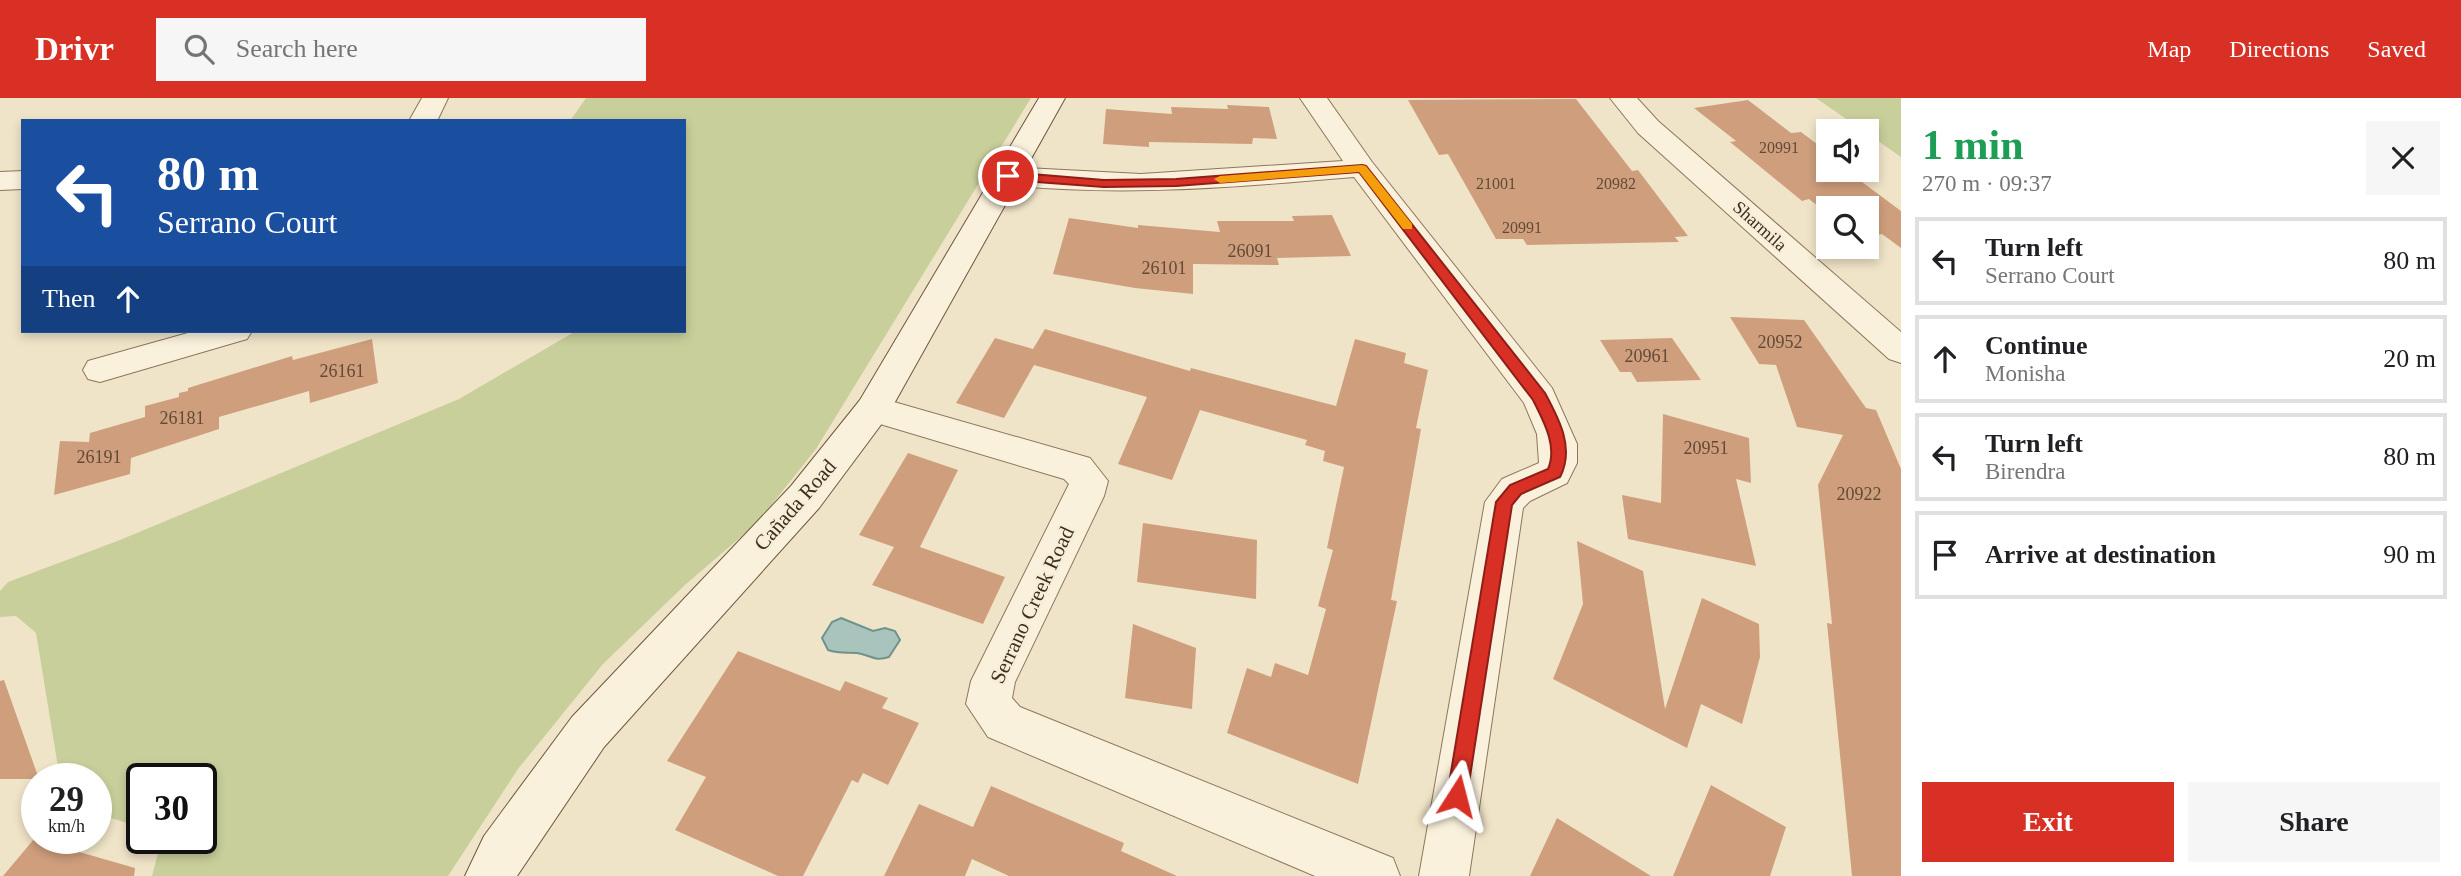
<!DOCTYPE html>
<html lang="en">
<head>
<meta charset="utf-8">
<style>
	:root { --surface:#fff; --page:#f6f6f6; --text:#202124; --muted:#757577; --line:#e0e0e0; --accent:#d93025 }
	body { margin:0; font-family:"Times New Roman",serif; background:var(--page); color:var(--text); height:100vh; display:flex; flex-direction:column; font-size:26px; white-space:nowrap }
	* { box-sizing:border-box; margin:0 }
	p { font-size:23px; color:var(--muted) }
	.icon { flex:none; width:38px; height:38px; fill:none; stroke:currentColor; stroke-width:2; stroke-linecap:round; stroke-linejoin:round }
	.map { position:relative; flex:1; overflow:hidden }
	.details { display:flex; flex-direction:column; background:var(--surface); width:560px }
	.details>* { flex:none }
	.top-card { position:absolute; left:21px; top:21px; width:665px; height:214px; border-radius:0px; box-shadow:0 4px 10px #0003; background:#1a4fa0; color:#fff; overflow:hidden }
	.controls { position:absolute; left:1816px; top:21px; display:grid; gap:14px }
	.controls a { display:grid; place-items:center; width:63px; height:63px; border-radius:0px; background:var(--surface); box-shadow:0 4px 10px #0003; font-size:35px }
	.speed { position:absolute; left:21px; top:665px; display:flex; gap:14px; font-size:35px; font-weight:700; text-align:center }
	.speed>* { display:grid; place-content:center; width:91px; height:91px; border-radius:50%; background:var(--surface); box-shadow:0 4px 10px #0003; line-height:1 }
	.speed small { font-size:18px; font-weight:400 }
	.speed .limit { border:4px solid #111; border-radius:10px; background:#fff; color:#111 }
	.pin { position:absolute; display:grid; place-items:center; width:60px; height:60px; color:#fff; margin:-30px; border:4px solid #fff; border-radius:50%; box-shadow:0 2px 7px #0007 }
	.me { position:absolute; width:77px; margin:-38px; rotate:9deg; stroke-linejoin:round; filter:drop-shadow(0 0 5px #0008) }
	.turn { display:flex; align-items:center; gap:24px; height:147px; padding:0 21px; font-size:32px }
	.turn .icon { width:91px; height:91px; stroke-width:2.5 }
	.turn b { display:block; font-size:49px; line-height:60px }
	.then { display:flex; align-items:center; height:66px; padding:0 21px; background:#0003; gap:14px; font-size:26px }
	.round { display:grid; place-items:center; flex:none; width:74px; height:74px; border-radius:0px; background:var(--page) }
	.headline { display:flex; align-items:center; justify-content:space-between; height:119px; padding:0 21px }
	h1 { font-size:42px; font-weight:700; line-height:52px; color:#1e9e55 }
	.cta { display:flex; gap:14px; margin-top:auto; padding:14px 21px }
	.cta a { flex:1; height:80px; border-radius:0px; background:var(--accent); color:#fff; font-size:28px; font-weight:700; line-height:80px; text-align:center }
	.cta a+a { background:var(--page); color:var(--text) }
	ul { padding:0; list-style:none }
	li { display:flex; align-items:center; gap:21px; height:88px; margin:0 14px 10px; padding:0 7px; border:4px solid var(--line); border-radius:0px }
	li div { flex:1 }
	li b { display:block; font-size:26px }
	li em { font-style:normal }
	header { display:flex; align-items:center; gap:42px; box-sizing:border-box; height:98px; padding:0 35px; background:var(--accent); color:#fff }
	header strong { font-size:33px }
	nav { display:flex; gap:38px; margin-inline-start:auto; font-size:24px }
	.search { width:490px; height:63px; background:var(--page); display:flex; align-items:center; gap:18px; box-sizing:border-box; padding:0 24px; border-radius:0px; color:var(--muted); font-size:26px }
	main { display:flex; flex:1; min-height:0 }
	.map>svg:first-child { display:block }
	.green { fill:#c9cf9b }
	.water { fill:#a9c4bc; stroke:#6f938a; stroke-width:2 }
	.building { fill:#cf9f7d }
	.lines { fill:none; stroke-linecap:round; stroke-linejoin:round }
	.street-casing { stroke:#8d765c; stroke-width:2 }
	.secondary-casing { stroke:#6f573f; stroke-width:2 }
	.street { fill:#faf1dc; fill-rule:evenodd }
	.secondary { fill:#faf1dc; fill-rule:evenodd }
	.route { fill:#d93025; stroke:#8d1f18; stroke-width:2 }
	.slow { fill:#f59e0b }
	.labels { text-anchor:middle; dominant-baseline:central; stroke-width:5; stroke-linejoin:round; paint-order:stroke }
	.far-number-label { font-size:16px; fill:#624a37 }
	.far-street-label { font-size:18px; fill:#3d2e20; stroke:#f7eed8 }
	.number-label { font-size:18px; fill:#624a37 }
	.street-label { font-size:21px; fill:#3d2e20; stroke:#f7eed8 }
</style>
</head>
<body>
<header>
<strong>Drivr</strong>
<div class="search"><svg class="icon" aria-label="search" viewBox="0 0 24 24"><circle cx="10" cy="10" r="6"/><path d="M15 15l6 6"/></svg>Search here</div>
<nav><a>Map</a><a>Directions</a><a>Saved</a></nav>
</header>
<main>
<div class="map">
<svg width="1901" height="778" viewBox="0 0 1901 778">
	<rect width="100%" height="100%" fill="#f0e4c8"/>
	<!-- green -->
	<path class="green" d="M586,0h445l-215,351 -59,74 -72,62 -82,79 -85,105 -70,107h-296l10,-38h39v-59h-59v49l-46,-15v-34h-36l-24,-146 -20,-17 -16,1v-26l8,-9 112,-42 339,-141 117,-68h108v-210h-114z
		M1816,0h85v59z"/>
	<!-- water -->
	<path class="water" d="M841,520l32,13 12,-3 10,3 5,9 -11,17c-15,5 -18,-2 -32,-4 -11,-1 -17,1 -29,-3l-6,-12 10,-16z"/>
	<!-- building -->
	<path class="building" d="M1576,1l56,72 6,-1 50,66 -13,1 4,5 -152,3 -4,-6h-27l-48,-85 -9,1 -31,-55z
		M1748,2l43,33 10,-1 28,21v17h17l55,41v37l-19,-14 -15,3v-29h-38v7l-20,-16 -7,2 -72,-59 6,-1 -42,-33z
		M1227,7l42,2 8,32 -24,-1 -1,6 -103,-2v5l-46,-3 3,-35 66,5 -1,-7 57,2z
		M1332,117l19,41 -74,2 2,7 -86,-1v30l-58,-6 -82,-14 16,-56 69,10v-3l82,7 -3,-11h77l-2,-5z
		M1730,219l74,3 62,88 10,2 25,59v407h-49l-25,-253 5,1 -14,-139 25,-50 -46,-8 -21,-62 -17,-1z
		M1045,231l145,42 1,-3 145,38 19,-67 51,14 -2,10 24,7 -12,58 5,1 -30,171 6,1 -39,183 -131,-51 20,-65 24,9 4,-14 33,12 18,-66 -8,-3 15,-56 -6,-2 17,-81 -21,-6 2,-10 -20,-6 2,-5 -107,-30 -28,70 -54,-16 29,-67 -113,-32 -30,53 -48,-15 39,-65 38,11z
		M1672,240l29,42 -64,2 -6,-10h-11l-20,-32z
		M372,241l6,44 -68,20 -1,-12 -90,26v12l-88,29 -1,16 -76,21 6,-54 29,1 1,-9 55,-16v-11l34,-9v-4l9,-2v-3l104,-32 1,4z
		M1663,316l86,24 2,45 -15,-4 20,87 -128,-27 -6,-44 39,8z
		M908,355l50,17 -38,77 85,30 -22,47 -111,-39 22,-38 -35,-12z
		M1143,425l114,17 -1,59 -119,-17z
		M1577,443l66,30 22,138 37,-111 57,26 1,33 -18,67 -41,-20 -14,44 -134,-69 30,-75z
		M1133,526l63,24 -4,61 -67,-11z
		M738,553l102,40 5,-10 43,17 -6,10 37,15 -31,62 -25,-12 -5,10 -6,-3 -49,96h-25l-103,-46 31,-53 -39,-16z
		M4,582l35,99h-39v-98z
		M1711,687l75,42 -16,49h-97z
		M991,688l133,57 -3,8 56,25h-168l-37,-17 -7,17h-81l35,-72 54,23z
		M1557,720l94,58h-121z
		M34,741l101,29 -1,8h-131z"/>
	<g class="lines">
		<defs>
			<path id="street" d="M422,0h26l-11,23h-28z
				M1300,0h27l45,64 180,226 25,56v19l-10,20 -37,18 -7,7 -54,368h-50l66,-374 17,-23 37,-16 -2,-29 -13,-31 -170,-226c-116,10 -230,20 -346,8l-10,-3 -5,-6 5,-6 10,-3 133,7 202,-13z
				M1610,0h27l21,23 243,211v31l-12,-4 -251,-226z
				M23,73v18l-23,1v-18z
				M195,233h57l-5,8 -147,43 -12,-3 -5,-9 5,-9z
				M873,298l217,62 18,23 -4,15 -89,186 -3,16 8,9 373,151 7,18h-85l-327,-139 -22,-33 5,-23 98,-197 -5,-5 -204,-61 -5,-9 5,-9z"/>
			<path id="secondary" d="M1039,0h26l-179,320 -67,90 -215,239 -87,129h-52l19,-40 88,-119 219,-231 69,-86z"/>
		</defs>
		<!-- street casing -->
		<use href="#street" class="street-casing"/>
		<!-- secondary casing -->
		<use href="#secondary" class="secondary-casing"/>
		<!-- street -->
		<use href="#street" class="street"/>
		<!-- secondary -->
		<use href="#secondary" class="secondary"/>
	</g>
	<!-- route -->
	<path class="route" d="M1362,67l4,1 179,227c14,26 30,55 15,84l-39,17 -9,11 -45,291 -3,7 -7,2 -7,-2 -3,-7 49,-294 14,-17 38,-16c10,-23 -5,-49 -15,-69l-174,-228 -183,14 -72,1 -96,-7 -6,-4 6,-4 96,8 72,-1z"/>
	<!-- slow -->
	<path class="slow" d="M1362,67l4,1 46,58v5h-9l-44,-57 -139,11 -6,-4 6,-3z"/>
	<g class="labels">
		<!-- far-number labels -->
		<g class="far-number-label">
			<text x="1779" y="49">20991</text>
			<text x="1496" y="85">21001</text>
			<text x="1616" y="85">20982</text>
			<text x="1522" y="129">20991</text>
		</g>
		<!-- far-street labels -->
		<g class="far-street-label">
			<text transform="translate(1760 128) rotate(42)">Sharmila</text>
		</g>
		<!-- number labels -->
		<g class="number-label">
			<text x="1250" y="153">26091</text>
			<text x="1164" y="170">26101</text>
			<text x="1780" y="244">20952</text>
			<text x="1647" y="258">20961</text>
			<text x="342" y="273">26161</text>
			<text x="182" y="320">26181</text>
			<text x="1706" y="350">20951</text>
			<text x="99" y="359">26191</text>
			<text x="1859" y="396">20922</text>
		</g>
		<!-- street labels -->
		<g class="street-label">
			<text transform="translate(795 407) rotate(-49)">Cañada Road</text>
			<text transform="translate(1032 507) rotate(-65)">Serrano Creek Road</text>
		</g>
	</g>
</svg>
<div class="controls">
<a><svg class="icon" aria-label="sound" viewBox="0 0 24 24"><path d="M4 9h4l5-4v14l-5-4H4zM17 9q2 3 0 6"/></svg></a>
<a><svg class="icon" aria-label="search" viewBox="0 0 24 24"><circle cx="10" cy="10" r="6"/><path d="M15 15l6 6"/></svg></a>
</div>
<div class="speed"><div>29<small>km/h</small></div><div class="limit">30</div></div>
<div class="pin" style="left:1008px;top:78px;background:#d93025"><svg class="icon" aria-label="arrive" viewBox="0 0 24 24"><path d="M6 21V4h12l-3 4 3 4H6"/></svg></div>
<svg class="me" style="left:1457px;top:698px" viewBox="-20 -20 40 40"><path d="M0-17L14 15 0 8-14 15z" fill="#d93025" stroke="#fff" stroke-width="4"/></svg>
<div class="top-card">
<div class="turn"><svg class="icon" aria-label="left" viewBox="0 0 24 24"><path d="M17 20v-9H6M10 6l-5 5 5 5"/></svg><div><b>80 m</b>Serrano Court</div></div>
<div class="then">Then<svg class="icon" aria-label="ahead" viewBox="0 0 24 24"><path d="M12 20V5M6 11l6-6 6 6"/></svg></div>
</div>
</div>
<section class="details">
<div class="headline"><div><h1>1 min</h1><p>270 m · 09:37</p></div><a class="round"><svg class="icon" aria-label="close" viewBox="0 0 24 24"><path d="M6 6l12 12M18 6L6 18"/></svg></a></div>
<ul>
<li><svg class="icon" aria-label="left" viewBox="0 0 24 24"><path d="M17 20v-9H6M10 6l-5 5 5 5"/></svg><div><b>Turn left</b><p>Serrano Court</p></div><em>80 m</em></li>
<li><svg class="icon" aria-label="ahead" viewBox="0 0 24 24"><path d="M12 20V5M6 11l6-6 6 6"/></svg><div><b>Continue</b><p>Monisha</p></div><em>20 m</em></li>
<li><svg class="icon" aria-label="left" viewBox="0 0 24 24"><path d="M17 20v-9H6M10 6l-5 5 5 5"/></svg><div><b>Turn left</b><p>Birendra</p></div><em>80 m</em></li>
<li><svg class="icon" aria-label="arrive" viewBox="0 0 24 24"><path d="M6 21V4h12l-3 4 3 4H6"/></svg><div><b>Arrive at destination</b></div><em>90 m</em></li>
</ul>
<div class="cta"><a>Exit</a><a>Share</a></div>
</section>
</main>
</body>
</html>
